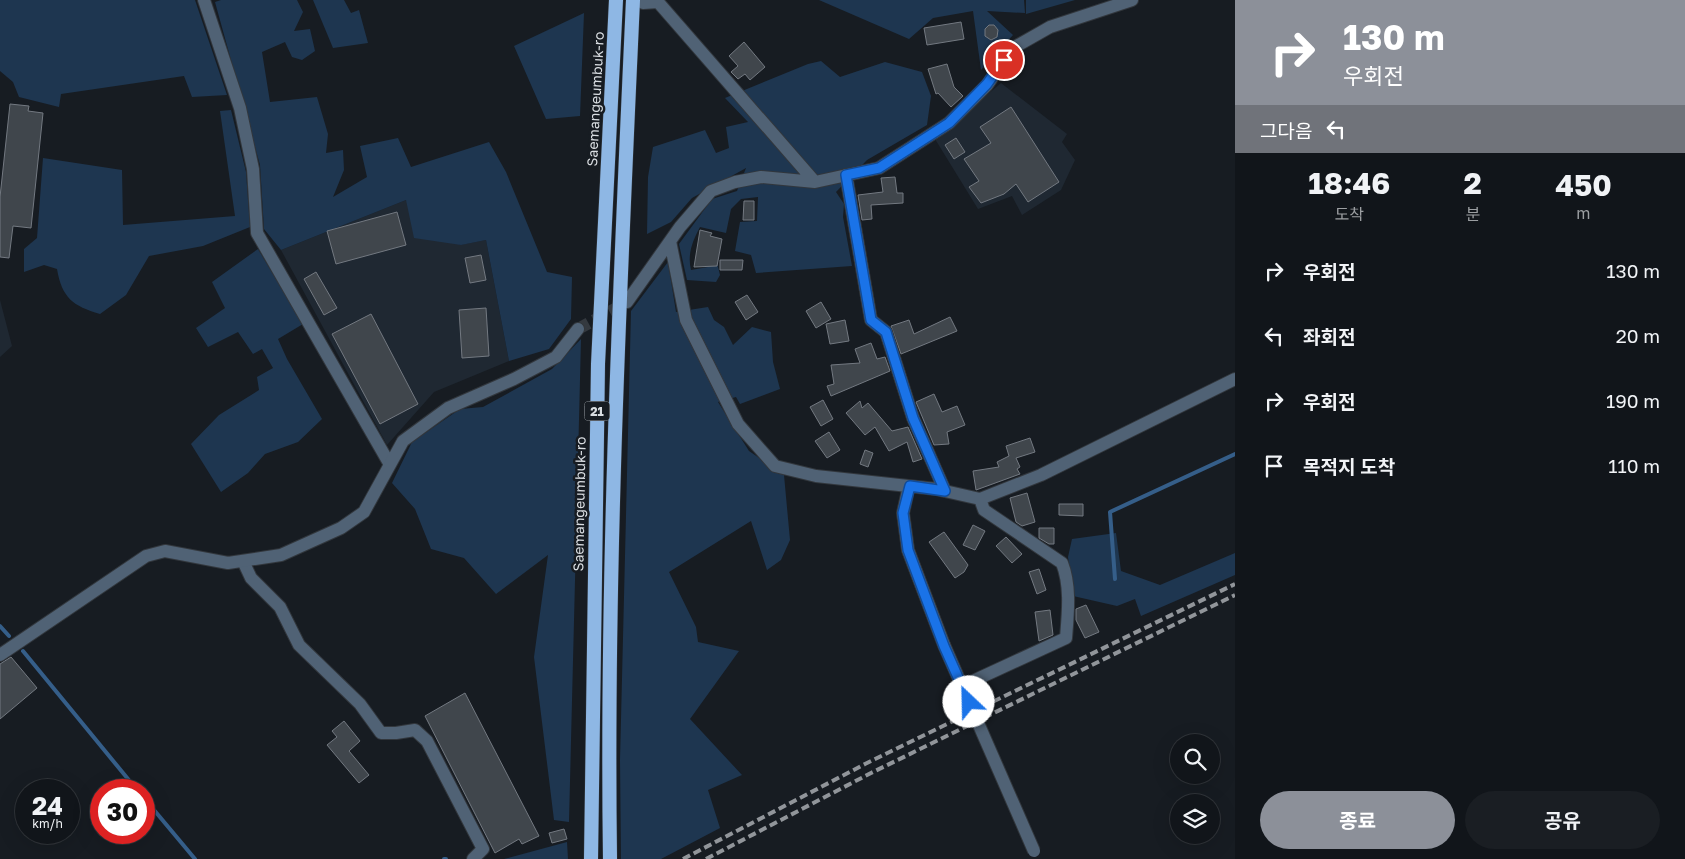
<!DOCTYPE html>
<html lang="ko">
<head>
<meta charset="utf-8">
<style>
	:root { --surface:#11151a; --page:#1a1e23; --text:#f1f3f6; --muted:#9c9fa2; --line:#303439; --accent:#8c9099 }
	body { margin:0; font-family:"Golos Text","Noto Sans KR",sans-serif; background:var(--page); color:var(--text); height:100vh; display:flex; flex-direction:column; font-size:19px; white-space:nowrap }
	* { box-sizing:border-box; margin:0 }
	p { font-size:16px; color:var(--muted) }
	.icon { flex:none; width:28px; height:28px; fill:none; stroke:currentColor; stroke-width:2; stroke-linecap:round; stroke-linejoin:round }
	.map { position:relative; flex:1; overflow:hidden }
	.panel { display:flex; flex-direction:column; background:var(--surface); width:450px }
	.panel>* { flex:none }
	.guide { background:#8c9099; color:#fff; overflow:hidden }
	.tools { position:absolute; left:1170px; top:734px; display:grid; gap:10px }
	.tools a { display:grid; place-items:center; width:50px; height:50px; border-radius:50%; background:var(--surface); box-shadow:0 5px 20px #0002,0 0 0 1px var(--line); font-size:25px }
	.speed { position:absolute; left:15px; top:779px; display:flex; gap:10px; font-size:25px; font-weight:700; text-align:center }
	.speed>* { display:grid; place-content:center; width:65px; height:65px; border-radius:50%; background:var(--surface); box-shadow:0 5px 20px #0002,0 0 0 1px var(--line); line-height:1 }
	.speed small { font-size:12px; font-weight:400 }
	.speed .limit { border:8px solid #d22; background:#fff; color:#111 }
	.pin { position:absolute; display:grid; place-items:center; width:42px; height:42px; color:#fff; margin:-21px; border:2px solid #fff; border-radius:50%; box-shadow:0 1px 5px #0007 }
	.me { position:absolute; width:55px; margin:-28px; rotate:336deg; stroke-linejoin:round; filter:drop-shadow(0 0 4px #0008) }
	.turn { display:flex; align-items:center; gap:18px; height:105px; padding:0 25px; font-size:22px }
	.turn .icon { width:65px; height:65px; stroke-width:2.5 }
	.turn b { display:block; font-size:35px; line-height:42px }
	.then { display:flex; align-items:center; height:48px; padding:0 25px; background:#0003; gap:10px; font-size:19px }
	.eta { display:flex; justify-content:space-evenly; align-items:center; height:85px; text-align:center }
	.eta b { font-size:30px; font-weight:700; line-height:35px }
	.primary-button { display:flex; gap:10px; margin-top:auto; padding:10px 25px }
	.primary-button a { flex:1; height:58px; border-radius:30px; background:var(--accent); color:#fff; font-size:20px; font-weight:700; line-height:58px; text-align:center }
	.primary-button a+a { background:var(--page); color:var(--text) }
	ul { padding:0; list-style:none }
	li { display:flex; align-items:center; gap:15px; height:65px; padding:0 25px }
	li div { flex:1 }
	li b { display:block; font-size:19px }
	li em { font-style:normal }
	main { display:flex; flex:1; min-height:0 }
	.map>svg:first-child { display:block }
	.built { fill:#1f2832 }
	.green { fill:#1e3650 }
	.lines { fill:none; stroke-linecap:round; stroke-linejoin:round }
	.stream { stroke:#355e89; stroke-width:4 }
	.building { fill:#40464c; stroke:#737981 }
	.minor-tunnel { stroke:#34393f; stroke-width:12; stroke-dasharray:12 6; stroke-linecap:butt }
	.minor-casing { stroke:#32373d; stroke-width:14 }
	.tertiary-casing { stroke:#32373d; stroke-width:14 }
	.trunk-casing { stroke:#32373d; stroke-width:15 }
	.minor { stroke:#506275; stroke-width:12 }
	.tertiary { stroke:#506275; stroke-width:12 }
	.trunk { stroke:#8eb7e4; stroke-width:14 }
	.rail { stroke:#91959a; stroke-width:4; stroke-dasharray:8 4; stroke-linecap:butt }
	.minor-bridge-casing { stroke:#32373d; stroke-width:14; stroke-linecap:butt }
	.minor-bridge { stroke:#506275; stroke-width:12 }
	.route-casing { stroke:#114b97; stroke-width:12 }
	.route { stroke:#1a73e8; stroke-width:9 }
	.labels { text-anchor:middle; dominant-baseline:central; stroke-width:5; stroke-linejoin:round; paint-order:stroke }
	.shield { fill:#171c22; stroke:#9fa3a8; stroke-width:1 }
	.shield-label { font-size:12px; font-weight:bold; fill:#d9dde1 }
	.street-label { font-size:14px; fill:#d9dde1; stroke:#171c22 }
</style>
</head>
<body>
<main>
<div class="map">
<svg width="1235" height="859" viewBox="0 0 1235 859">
	<rect width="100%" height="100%" fill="#171c22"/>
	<!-- built -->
	<path class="built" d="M1001,83l66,51 -5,8 13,18 -14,30 -39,25 -10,-19 -34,13 -43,-70z
		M406,200l54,45 26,-5 23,121 -75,31 -47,53 -106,-195z
		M0,300l12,46 -12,11z"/>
	<!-- green -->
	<path class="green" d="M0,0h195l32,95 -35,2 -8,-21 -123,18 -2,13 -40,-10 -6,-15 -13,-11z
		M221,0h76l6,12 -9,19 16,-2 5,22 -13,9 -10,-3 -7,-15 -23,10 8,50 47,-5 11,37 -2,19 17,-3 1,20 -11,27 34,-20 -7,-31 38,-8 13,29 78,-25 17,30 41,100 25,5 -1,42 -22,30 -40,12 -23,-121 -25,5 -47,-7 -8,-38 -125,50 -17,-21 -4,-64 -45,-163z
		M313,0h31l7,13 8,-3 9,33 -35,5z
		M819,0h205l1,13 -38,-2 26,24 -32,35 -8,-59 -40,7 -24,21z
		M1026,0h49l-49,14z
		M584,13l-4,103 -34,3 -32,-73z
		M821,61l19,16 45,-15 37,10 9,24 -4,29 -60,35 -31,32 8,12 -1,13 9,49 -96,7 -5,-18 -16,-4 5,-29 17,-1 1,-24 -17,2 -10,10 -5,24 -26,-6c-7,13 -13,27 -9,43l17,-3v-6l9,2 3,12 -4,7 -29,-2 -8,-36 33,-45 25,-8 9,-23 -54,30 -21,24 -24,12 1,-57 5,-30 52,-17 11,23 13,-5 -3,-21 22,-5 -23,-24 83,-34z
		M231,110l15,62 4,55 -47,19 -54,10 -23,39 -26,19c-27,-8 -38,-16 -43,-45l-13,-4 -20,7v-23l13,-11 6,-80 79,12 1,55 112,-9 -15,-105z
		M258,249l45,75 -25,15 9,20 35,60 -24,23 -33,12 -17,19 -27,19 -30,-48 28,-29 40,-25 -2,-13 16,-9 -11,-19 -9,5 -15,-22 -30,15 -12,-19 29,-20 -13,-26z
		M668,262l8,50 32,-5 6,13 10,7 9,18 19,-18 19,5 2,30 7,27 -40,15 -4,-7 -18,5 31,49 35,24 6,65 -9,20 -14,10 -16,-49 -82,51 27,55 2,15 41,9 -49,68 52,56 -34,15 12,38 -59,31h-40l-1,-99 11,-449z
		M581,339l-12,483 -15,-2 -20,-163 14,-102 -52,39 -32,-36 -33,-9 -16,-40 -23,-26 20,-41 48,-33 23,-2 69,-38z
		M1116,533l5,38 39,14 75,-32v22l-94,41 -6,-17 -18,7 -44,-10 -5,-39 4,-18z
		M567,842l1,17h-64z"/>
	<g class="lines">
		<!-- stream -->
		<path class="stream" d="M1115,579l-5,-67 125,-58
			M0,626l9,10
			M23,651l114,139
			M144,798l51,61
			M444,859h2"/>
	</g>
	<!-- building -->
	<path class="building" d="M961,22l3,17 -37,6 -3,-17z
		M989,25h5l4,5 -1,7 -6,3 -6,-4v-7z
		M744,42l21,25 -15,13 -5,-6 -7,5 -7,-7 7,-6 -9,-10z
		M947,64l7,23 9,9 -12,11 -13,-14 -2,1 -8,-25z
		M10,104l19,2 -1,5 15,2 -12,115 -18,-2 -4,32 -9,-1v-60z
		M1011,107l48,75 -31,20 -12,-18 -12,10 -23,9 -12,-16 10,-6 -15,-22 27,-16 -11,-16z
		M956,138l9,14 -11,7 -9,-14z
		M895,177l2,16h6v10l-32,2 1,14 -10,1 -4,-25 25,-3 -2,-14z
		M744,201h10v19h-11z
		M397,212l9,33 -70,19 -9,-33z
		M700,230l12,3 -2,3 12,3 -5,27 -23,1z
		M481,255l5,25 -16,3 -5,-25z
		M720,260h23l-1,10h-22z
		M316,272l21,36 -13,7 -20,-36z
		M747,295l11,17 -12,8 -11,-18z
		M821,302l10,17 -15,9 -10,-17z
		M486,308l3,48 -27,2 -3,-48z
		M371,314l47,90 -38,20 -48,-90z
		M950,317l7,14 -56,23 -10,-28 18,-6 5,14z
		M845,320l4,21 -19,3 -4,-20z
		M871,343l6,16 8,-2 5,14 -59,25 -4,-10 7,-2 -3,-19 29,-2 -5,-14z
		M934,394l8,18 15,-6 8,19 -18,7 2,12 -15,1 -18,-43z
		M823,400l10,19 -12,7 -11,-19z
		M860,401l2,7 6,-5 24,28 16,-4 14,32 -9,3 -6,-20 -18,9 -14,-24 -10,8 -19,-22z
		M829,432l11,18 -13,8 -12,-17z
		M1030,438l5,14 -19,6 4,9 -3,2 3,5 -44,16 -3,-19 26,-4 -2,-5 12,-6 -3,-10z
		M865,450l8,3 -5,14 -8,-3z
		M1027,493l8,29 -13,4 -6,-4 -6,-24z
		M1059,504h24v12l-24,-1z
		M973,525l12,6 -10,19 -12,-5z
		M1039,528h15v16h-5l-10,-6z
		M944,532l24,33 -4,7 -9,6 -26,-36z
		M1006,537l16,17 -10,9 -16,-17z
		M1039,569l7,21 -9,4 -8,-22z
		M1086,605l13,27 -14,6 -9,-18v-11z
		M1050,610l3,25 -14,6 -4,-29z
		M11,657l26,31 -37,31v-55z
		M465,693l74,143 -17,8 -3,-5 -24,14 -70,-137z
		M344,721l16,20 -11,10 20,24 -10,8 -32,-38 10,-8 -5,-6z
		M564,829l3,10 -15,4 -3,-10z"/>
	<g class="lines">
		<!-- minor-tunnel -->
		<path class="minor-tunnel" d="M578,329l48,-26"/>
		<defs>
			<path id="minor" d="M204,0l36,108 13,61 4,64 132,230
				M643,3l15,-1 157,180
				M846,175l25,145 15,12 27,86 32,73
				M670,241l16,79 52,104 37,42 41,10 120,13 44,10 61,-24 194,-96
				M627,302l53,-75 31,-36 24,-9 26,-5 54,5 64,-14 70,-45 38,-38 26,-37 37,-21 82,-27
				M909,486l-6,27 5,37 36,95
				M243,561l8,17 29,29 19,38 61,59 21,29h15l19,-3 12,11 56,108 -10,10
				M962,686l104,-48c2,-25 5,-52 -4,-75l-78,-53 -4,-11"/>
			<path id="tertiary" d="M0,655l146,-99 19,-5 63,12 53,-8 60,-27 23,-16 39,-71 45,-33 66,-29 42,-22 22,-28"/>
			<path id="trunk" d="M591,859l7,-495 18,-364
				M610,859c-4,-286 10,-573 23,-859"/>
		</defs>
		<!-- minor casing -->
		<use href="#minor" class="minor-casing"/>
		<!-- tertiary casing -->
		<use href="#tertiary" class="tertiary-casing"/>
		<!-- trunk casing -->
		<use href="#trunk" class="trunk-casing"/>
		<!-- minor -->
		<use href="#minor" class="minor"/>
		<!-- tertiary -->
		<use href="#tertiary" class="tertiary"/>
		<!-- trunk -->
		<use href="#trunk" class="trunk"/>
		<!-- rail -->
		<path class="rail" d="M683,859l182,-95 370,-180
			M706,859l165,-86 364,-178"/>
		<defs>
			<path id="minor-bridge" d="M944,645l90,206"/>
		</defs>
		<!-- minor-bridge casing -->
		<use href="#minor-bridge" class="minor-bridge-casing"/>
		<!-- minor-bridge -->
		<use href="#minor-bridge" class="minor-bridge"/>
	</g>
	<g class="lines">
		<defs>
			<path id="route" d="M969,702l-25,-56 -36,-96 -5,-37 7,-27 35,5 -32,-73 -27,-86 -15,-12 -25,-145 33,-7 70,-45 38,-39 17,-24"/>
		</defs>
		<!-- route casing -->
		<use href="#route" class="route-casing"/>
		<!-- route -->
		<use href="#route" class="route"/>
	</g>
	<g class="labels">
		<!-- shield labels -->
		<rect class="shield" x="584.5" y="401.5" width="25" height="19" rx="4"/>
		<g class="shield-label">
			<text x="597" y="411">21</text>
		</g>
		<!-- street labels -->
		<g class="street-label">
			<text transform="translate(595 99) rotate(-87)">Saemangeumbuk-ro</text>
			<text transform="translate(579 504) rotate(-89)">Saemangeumbuk-ro</text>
		</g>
	</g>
</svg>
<div class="tools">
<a><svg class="icon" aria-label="search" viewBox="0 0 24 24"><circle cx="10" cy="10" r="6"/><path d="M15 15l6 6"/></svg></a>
<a><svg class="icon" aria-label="layers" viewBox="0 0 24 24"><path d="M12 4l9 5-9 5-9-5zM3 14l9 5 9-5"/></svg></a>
</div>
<div class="speed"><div>24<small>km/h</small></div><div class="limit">30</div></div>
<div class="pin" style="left:1004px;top:60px;background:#d93025"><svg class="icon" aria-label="arrive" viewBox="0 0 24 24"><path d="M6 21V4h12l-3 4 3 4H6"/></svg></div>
<svg class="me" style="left:969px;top:702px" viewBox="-20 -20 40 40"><circle r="19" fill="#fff"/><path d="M0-13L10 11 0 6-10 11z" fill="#1a73e8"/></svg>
</div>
<section class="panel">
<div class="guide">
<div class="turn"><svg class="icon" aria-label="right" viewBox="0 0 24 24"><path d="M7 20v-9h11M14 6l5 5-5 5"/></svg><div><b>130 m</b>우회전</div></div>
<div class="then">그다음<svg class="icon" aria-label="left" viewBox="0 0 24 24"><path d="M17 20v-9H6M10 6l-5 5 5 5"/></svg></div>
</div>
<div class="eta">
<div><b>18:46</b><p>도착</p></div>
<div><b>2</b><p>분</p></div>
<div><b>450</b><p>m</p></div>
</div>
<ul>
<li><svg class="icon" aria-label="right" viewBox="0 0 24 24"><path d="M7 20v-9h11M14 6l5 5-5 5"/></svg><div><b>우회전</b></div><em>130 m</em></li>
<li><svg class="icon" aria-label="left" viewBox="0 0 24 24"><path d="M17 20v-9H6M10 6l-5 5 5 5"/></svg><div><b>좌회전</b></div><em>20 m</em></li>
<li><svg class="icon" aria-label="right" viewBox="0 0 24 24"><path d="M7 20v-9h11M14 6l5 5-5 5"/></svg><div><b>우회전</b></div><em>190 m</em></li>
<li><svg class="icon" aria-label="arrive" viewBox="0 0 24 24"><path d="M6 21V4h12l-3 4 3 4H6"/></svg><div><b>목적지 도착</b></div><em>110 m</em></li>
</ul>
<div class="primary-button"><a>종료</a><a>공유</a></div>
</section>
</main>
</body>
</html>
